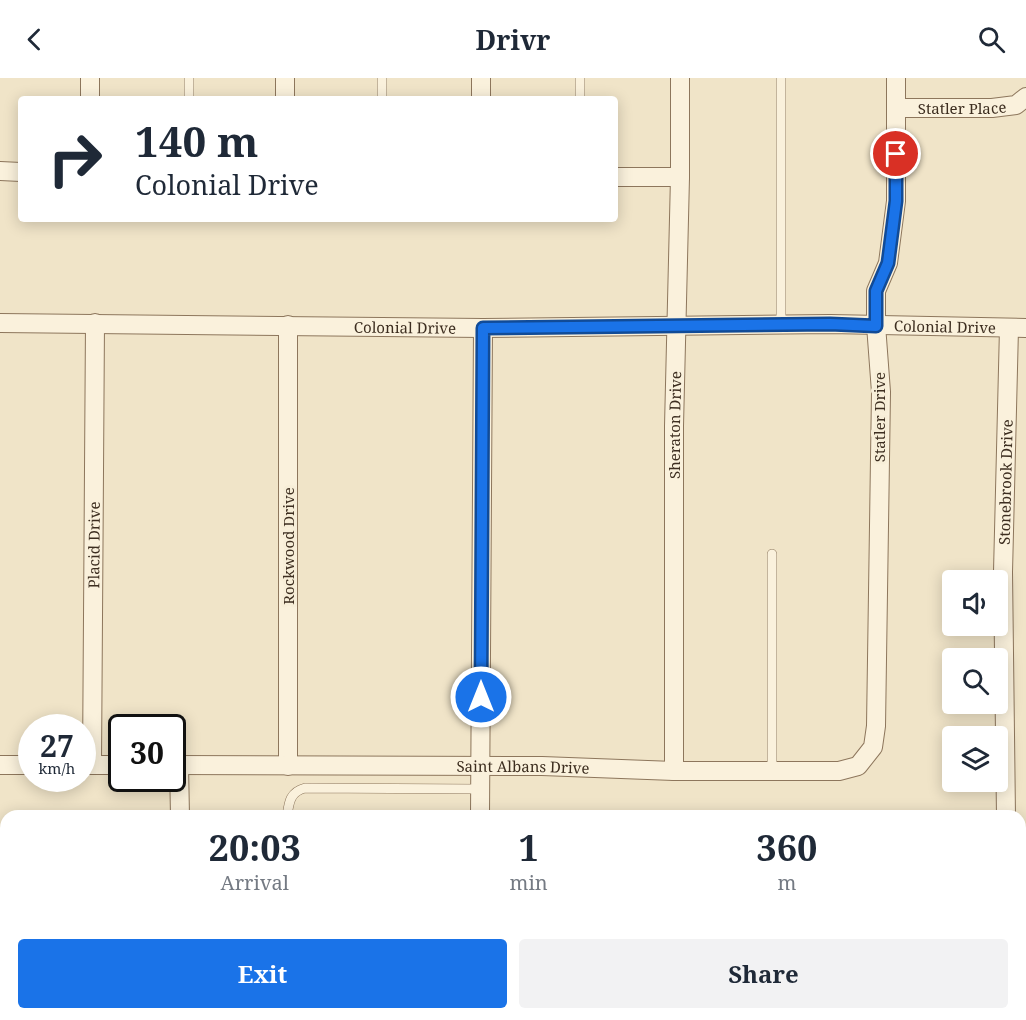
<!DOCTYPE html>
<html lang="en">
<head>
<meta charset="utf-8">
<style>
	:root { --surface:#fff; --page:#f2f2f3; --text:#1f2937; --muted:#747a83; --accent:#1a73e8 }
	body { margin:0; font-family:"Noto Serif",serif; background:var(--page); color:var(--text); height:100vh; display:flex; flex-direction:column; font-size:22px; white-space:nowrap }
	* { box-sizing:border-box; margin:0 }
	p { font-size:20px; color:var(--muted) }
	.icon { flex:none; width:33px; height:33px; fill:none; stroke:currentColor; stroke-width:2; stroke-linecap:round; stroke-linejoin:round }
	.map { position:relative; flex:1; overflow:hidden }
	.details { position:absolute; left:0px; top:732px; width:1026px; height:210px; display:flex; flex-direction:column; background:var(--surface); border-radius:18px 18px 0 0; box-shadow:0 3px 15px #0003 }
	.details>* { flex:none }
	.banner { position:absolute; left:18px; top:18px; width:600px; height:126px; border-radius:6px; box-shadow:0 3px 15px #0003; background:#fff; color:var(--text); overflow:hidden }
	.controls { position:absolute; left:942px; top:492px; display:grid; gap:12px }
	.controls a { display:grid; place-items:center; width:66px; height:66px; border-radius:6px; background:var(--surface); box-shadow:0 3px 15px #0003; font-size:30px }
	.speed { position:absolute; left:18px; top:636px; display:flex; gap:12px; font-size:30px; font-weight:700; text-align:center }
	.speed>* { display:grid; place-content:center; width:78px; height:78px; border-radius:50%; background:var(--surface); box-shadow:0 3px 15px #0003; line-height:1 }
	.speed small { font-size:15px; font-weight:400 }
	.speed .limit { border:3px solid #111; border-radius:9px; background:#fff; color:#111 }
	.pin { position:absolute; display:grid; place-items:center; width:51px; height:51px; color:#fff; margin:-26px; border:3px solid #fff; border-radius:50%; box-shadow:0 2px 6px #0007 }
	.me { position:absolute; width:66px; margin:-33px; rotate:0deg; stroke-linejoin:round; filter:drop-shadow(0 0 4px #0008) }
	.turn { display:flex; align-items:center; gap:21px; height:126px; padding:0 18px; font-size:27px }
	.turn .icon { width:78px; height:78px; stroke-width:2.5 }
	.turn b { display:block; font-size:42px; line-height:51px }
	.eta { display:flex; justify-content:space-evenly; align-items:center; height:102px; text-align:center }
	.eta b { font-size:36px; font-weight:700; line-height:42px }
	.primary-button { display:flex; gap:12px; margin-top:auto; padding:12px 18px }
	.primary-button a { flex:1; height:69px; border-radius:6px; background:var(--accent); color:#fff; font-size:24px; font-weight:700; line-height:69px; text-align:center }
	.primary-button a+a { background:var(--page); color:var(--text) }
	header { display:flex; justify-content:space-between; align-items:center; height:78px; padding:0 18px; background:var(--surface); font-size:27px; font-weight:700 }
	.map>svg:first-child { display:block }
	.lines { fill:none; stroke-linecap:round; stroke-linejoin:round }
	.lane-casing { stroke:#8d765c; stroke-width:10 }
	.street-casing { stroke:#8d765c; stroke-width:20 }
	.lane { stroke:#faf1dc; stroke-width:9 }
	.street { stroke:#faf1dc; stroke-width:18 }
	.route-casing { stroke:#114b97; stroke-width:15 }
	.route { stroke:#1a73e8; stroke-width:10 }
	.labels { text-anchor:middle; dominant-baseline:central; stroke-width:6; stroke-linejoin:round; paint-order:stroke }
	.street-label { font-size:15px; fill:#3d2e20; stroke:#f7eed8 }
</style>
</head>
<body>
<header><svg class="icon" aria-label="back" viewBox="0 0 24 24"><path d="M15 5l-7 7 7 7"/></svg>Drivr<svg class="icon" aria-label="search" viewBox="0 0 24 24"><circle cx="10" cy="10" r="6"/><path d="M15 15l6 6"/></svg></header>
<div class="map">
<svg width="1026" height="942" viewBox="0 0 1026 942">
	<rect width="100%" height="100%" fill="#f0e4c8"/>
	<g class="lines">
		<defs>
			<path id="lane" d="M382,0v21
				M580,0v21
				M189,21v-21
				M781,246v-246
				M772,476v217
				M287,738c2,-14 3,-24 18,-28l175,1
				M486,936v6
				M783,936v6
				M286,942v-6
				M989,942v-6"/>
			<g id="street">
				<path d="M481,0v21"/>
				<path d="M90,21v-21"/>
				<path d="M285,21v-21"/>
				<path id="s1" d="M896,30h96l24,-3 10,-8"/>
				<path d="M0,93l21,1"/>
				<path d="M615,99h65"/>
				<path id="s2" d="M0,245l483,5 347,-4 196,4"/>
				<path d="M288,247v441"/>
				<path d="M0,687h32"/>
				<path d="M82,687h40"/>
				<path id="s3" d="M92,687l3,-442"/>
				<path id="s4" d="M172,687l370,1 132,5h165l19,-5 15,-19 3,-21 5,-334 -5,-67v-34l12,-28 8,-62v-123"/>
				<path d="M179,687l1,51"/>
				<path id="s5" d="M674,693v-345l6,-249v-99"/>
				<path d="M480,738l3,-488"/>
				<path id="s6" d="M1006,738l-3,-244 6,-244"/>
				<path d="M1020,822h6"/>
				<path d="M182,936v6"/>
				<path d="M390,936v6"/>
				<path d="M885,936v6"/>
				<path d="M688,942v-6"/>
			</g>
		</defs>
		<!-- lane casing -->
		<use href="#lane" class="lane-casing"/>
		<!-- street casing -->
		<use href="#street" class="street-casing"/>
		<!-- lane -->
		<use href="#lane" class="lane"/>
		<!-- street -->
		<use href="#street" class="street"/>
	</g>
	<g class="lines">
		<defs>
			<path id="route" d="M481,619l2,-369 347,-4 46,2v-35l12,-28 8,-62v-47"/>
		</defs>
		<!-- route casing -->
		<use href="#route" class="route-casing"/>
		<!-- route -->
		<use href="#route" class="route"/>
	</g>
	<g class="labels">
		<!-- street labels -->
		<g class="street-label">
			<text stroke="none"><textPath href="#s1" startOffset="66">Statler Place</textPath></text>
			<text stroke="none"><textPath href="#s2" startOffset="405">Colonial Drive</textPath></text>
			<text stroke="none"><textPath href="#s2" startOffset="945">Colonial Drive</textPath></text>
			<text transform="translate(879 339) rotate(-90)">Statler Drive</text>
			<text stroke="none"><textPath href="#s5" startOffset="346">Sheraton Drive</textPath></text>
			<text stroke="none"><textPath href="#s6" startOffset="334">Stonebrook Drive</textPath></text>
			<text stroke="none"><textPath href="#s3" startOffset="220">Placid Drive</textPath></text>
			<text transform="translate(288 468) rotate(-90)">Rockwood Drive</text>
			<text stroke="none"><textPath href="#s4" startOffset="351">Saint Albans Drive</textPath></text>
		</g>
	</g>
</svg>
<div class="controls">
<a><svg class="icon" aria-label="sound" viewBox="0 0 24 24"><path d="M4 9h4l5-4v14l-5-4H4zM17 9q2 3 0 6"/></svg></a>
<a><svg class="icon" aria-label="search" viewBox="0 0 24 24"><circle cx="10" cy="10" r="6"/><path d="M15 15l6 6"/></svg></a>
<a><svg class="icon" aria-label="layers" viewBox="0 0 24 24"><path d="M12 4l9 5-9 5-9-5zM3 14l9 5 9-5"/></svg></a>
</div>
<div class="speed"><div>27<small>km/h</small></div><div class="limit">30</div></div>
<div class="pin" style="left:896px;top:76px;background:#d93025"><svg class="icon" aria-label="arrive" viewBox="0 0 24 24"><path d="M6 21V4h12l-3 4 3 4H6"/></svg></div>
<svg class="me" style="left:481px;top:619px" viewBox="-20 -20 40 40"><circle r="17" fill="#1a73e8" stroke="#fff" stroke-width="3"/><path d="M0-11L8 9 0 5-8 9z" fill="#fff"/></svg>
<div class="banner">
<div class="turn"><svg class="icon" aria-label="right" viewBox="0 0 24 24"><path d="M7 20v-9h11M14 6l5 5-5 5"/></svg><div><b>140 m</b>Colonial Drive</div></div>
</div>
<section class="details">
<div class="eta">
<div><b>20:03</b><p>Arrival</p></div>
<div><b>1</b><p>min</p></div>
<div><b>360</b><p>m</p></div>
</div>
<div class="primary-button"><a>Exit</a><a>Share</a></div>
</section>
</div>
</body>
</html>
